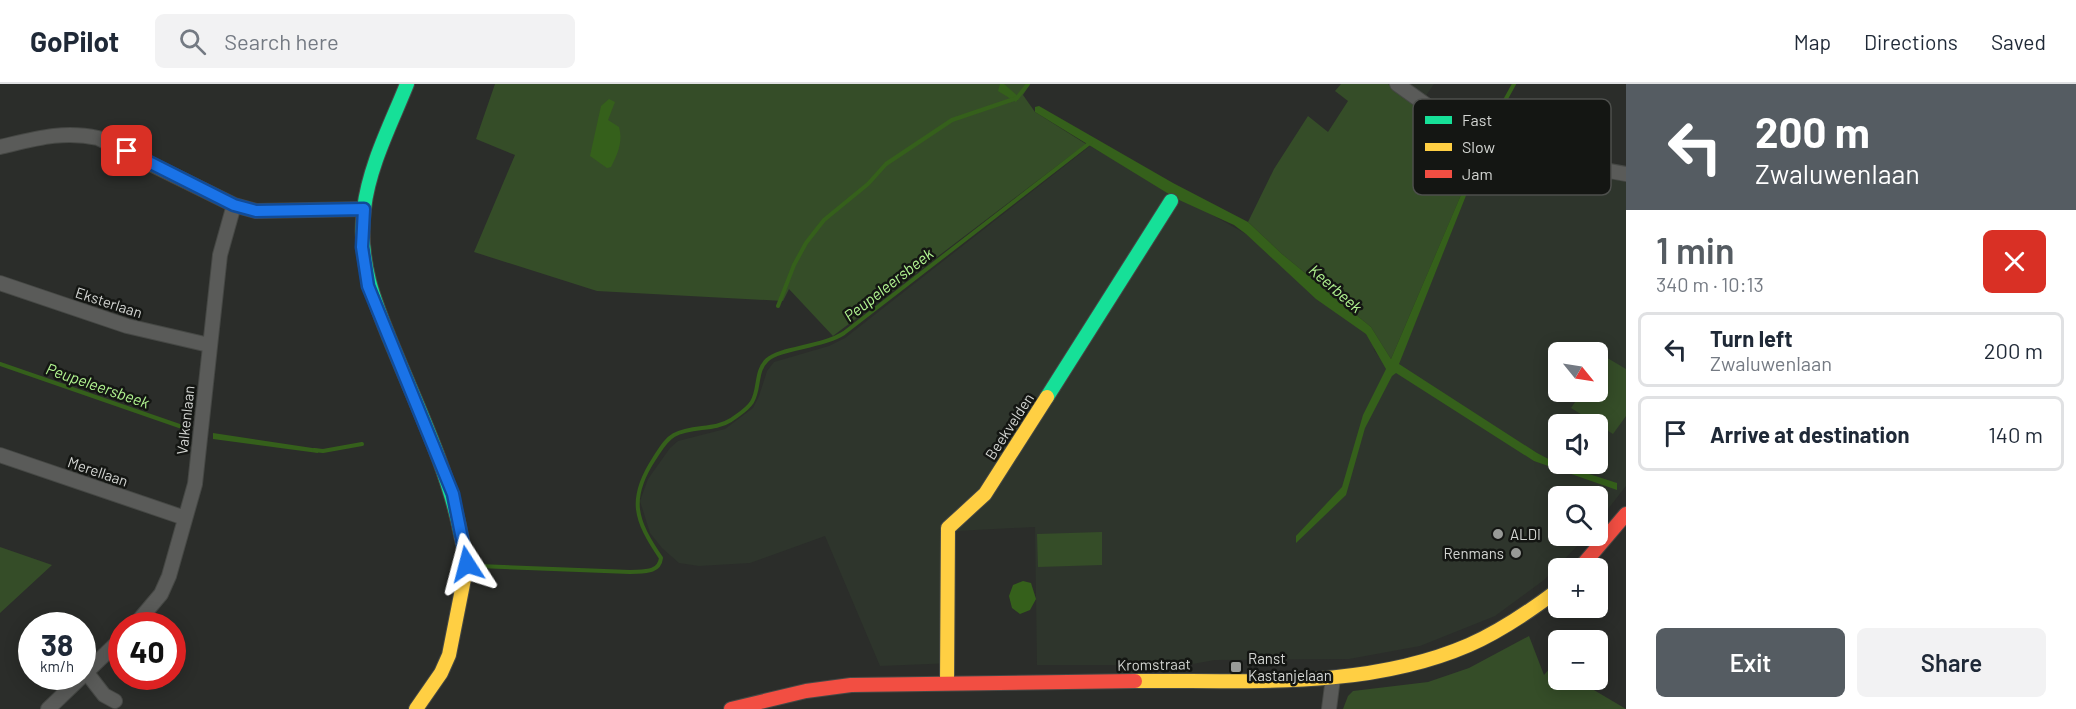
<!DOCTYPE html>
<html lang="en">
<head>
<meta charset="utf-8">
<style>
	:root { --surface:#fff; --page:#f2f2f3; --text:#1f2937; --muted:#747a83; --line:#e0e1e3; --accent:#555c62 }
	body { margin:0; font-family:Barlow,sans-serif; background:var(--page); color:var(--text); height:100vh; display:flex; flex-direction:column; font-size:22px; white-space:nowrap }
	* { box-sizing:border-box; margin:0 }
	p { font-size:20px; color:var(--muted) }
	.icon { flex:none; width:33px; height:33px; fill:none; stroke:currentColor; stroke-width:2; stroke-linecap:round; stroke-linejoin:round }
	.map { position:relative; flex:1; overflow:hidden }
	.drawer { display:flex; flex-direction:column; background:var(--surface); width:450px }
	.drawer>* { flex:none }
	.top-card { background:#555c62; color:#fff; overflow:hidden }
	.needle { width:39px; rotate:120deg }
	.tools { position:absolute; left:1548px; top:258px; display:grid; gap:12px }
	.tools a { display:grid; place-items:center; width:60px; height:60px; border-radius:9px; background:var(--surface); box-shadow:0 3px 15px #0003; font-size:30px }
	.speed { position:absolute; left:18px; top:528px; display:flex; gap:12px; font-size:30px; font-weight:700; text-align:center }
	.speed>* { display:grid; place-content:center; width:78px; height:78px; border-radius:50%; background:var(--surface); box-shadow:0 3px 15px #0003; line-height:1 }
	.speed small { font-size:15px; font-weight:400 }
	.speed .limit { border:9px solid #d22; background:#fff; color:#111 }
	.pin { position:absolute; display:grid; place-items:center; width:51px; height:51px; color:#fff; margin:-26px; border-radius:12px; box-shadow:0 3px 9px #0006 }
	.me { position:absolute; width:66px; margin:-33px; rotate:351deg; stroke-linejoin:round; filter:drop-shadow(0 0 4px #0008) }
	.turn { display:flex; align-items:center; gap:21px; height:126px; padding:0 30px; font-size:27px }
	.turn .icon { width:78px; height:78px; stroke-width:2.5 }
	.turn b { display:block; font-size:42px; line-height:51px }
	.round { display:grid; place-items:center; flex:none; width:63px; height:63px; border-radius:9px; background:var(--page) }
	.overview { display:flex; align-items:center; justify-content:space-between; height:102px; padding:0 30px }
	h1 { font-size:36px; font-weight:600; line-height:45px; color:var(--accent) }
	.button { display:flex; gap:12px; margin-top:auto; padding:12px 30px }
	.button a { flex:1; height:69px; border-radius:9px; background:var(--accent); color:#fff; font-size:24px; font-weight:600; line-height:69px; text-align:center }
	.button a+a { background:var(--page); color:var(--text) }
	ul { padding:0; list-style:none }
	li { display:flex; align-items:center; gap:18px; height:75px; margin:0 12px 9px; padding:0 18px; border:3px solid var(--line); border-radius:9px }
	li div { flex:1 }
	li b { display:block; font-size:22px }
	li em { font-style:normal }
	header { display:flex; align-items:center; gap:36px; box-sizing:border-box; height:84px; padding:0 30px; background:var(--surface); border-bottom:2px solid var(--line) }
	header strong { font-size:28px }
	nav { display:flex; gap:33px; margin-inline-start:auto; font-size:21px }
	.search { width:420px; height:54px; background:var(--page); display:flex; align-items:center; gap:15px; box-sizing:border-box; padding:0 21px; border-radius:9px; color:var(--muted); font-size:22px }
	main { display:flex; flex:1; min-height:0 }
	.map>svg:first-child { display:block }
	.built { fill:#2e352c; fill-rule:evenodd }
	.green { fill:#354d28 }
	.water { fill:#35601b }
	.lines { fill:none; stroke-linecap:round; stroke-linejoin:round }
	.stream { stroke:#35601b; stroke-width:4 }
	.street-casing { stroke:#464845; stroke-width:16 }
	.fast-casing { stroke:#464845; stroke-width:16 }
	.slow-casing { stroke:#464845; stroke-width:16 }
	.jam-casing { stroke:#464845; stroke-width:16 }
	.street { stroke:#5a5b59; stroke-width:14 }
	.fast { stroke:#16e098; stroke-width:14 }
	.slow { stroke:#ffcf43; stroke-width:14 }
	.jam { stroke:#f24e42; stroke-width:14 }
	.route-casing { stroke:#114b97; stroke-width:15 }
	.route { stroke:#1a73e8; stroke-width:10 }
	.poi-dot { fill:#989a97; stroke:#141613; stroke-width:2 }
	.labels { text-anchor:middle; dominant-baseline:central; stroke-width:5; stroke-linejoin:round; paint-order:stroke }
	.street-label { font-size:15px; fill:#d3d5d2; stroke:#141613 }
	.poi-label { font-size:15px; fill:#d3d5d2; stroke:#141613; text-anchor:start }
	.water-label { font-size:16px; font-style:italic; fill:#b1f490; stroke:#141613 }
	.key { fill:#141613; stroke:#4d4f4c; stroke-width:1.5 }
	.key-label { font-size:16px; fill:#d3d5d2 }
</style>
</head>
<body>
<header>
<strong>GoPilot</strong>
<div class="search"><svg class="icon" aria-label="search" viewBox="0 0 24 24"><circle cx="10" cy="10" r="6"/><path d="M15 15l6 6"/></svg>Search here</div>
<nav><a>Map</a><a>Directions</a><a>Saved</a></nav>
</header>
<main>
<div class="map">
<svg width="1626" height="625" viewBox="0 0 1626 625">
	<rect width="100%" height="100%" fill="#2b2d2a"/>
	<!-- built -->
	<path class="built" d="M1400,0h34l-11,16z
		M1090,62l156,88 125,100 3,16 12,16 27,-38 70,-175 143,23v310l-28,36v-26h-40v40h29l-43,44 -49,36 -75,30 -71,13 -134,1 -28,5h-150l-2,-138 -79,4 -2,132 -74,3 -55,-130 -75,27 -51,3 -20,-3 -17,-15 -12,-15 -10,-32 8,-22 22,-31 8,-7 47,-12 28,-21 6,-12 8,-25 7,-9 55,-16 16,-8zM1558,268h40v40h-40zM1558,340h40v40h-40z"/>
	<!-- green -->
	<path class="green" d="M495,0h535l-7,11 12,17 51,32 -253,192 -44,-47 -6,12 -186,-10 -123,-39 41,-97 -39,-16z
		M1341,0h47l91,69 -88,206 -20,-32 -89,-73 -34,-32 26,-53 34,-53 20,16 20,-31 -13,-10z
		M1604,272l22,13v47l-13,18 -42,-26 11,-16h16v-26z
		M1102,448v33l-64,2 -1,-33z
		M0,463l52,18 -52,48z
		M1529,552l15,39 8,-9 6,3v11h19l49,29h-283l5,-13 5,-5 75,-9 41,-14z"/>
	<!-- water -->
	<path class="water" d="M1000,0h4l15,13 -3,5 -18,-11z
		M609,15l6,3 -7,18 11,7c4,15 -1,26 -8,40l-4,1 -17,-12 11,-50z
		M1039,22l134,77 75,39 34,32 89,73 20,32 84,-197 4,-9h4l-84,211 138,89 21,11 59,19v7l-83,-29 -138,-88 -4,3 -27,52 -19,67 -50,48v-7l46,-49 21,-72 23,-46 -20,-35 -50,-35 -70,-65 -12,-9 -57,-26 -142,-87v-5z
		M213,349l106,16 -1,4 -105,-14z
		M1023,497l8,2 5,16 -6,11 -10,4 -8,-6 -3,-12 4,-11z"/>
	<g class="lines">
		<!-- stream -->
		<path class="stream" d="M1487,56l5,-16 22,-40
			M778,222l16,-41 12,-22 18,-23 44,-36 18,-20 66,-44 65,-22 11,-14
			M0,280l188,65
			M314,366l9,1 39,-7
			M478,482l152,6c12,-1 29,2 31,-14 -26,-38 -33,-59 -7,-99 6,-9 11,-19 20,-24 18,-10 40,-4 57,-15 8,-6 16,-10 21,-18 8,-13 3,-31 15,-42 13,-12 56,-13 77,-27l247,-191"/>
		<defs>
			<path id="street" d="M1397,0l81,58 17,8 131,24
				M0,63c34,-8 63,-17 98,-9l136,67 22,6 108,-2
				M0,199l127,43 82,19
				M0,371l185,63
				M134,542l27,-32 8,-18 26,-92 25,-229 14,-50
				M87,589l17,22 11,6
				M48,625l74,-71
				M1329,625l4,-31"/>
			<path id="fast" d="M407,0c-16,40 -38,82 -43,125 -7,57 13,99 34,150 24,58 51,115 63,176
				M1047,313l124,-196"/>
			<path id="slow" d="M1135,597c111,-1 230,9 334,-36 32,-14 61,-34 89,-55
				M947,599l1,-155 37,-34 62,-97
				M416,625l25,-36 8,-18 18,-91 -6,-29"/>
			<path id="jam" d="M1580,484l46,-54
				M731,625l75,-18 45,-6 284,-4"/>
		</defs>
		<!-- street casing -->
		<use href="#street" class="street-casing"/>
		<!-- fast casing -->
		<use href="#fast" class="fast-casing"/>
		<!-- slow casing -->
		<use href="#slow" class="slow-casing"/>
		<!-- jam casing -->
		<use href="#jam" class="jam-casing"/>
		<!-- street -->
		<use href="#street" class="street"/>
		<!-- fast -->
		<use href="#fast" class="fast"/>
		<!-- slow -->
		<use href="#slow" class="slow"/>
		<!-- jam -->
		<use href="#jam" class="jam"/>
	</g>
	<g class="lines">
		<defs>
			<path id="route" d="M127,67l107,54 22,6 108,-2 -2,38 6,39 85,208 14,70"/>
		</defs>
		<!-- route casing -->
		<use href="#route" class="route-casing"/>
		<!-- route -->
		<use href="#route" class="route"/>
	</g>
	<!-- markers -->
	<g class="poi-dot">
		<circle cx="1498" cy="450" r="6"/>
		<circle cx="1516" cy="469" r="6"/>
		<rect x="1230" y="577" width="12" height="12" rx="3"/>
	</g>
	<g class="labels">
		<!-- street labels -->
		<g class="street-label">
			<text transform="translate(109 218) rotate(18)">Eksterlaan</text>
			<text transform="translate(185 336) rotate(-84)">Valkenlaan</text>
			<text transform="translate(1009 342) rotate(-57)">Beekvelden</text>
			<text transform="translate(98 387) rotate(19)">Merellaan</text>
			<text transform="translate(1154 580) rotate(-1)">Kromstraat</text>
		</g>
		<!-- poi labels -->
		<g class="poi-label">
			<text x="1510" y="450">ALDI</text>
			<text x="1504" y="469" text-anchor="end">Renmans</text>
			<text x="1248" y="574">Ranst<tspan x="1248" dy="17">Kastanjelaan</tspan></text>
		</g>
		<!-- water labels -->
		<g class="water-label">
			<text transform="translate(888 200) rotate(-38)">Peupeleersbeek</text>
			<text transform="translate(1336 204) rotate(41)">Keerbeek</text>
			<text transform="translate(98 301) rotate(19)">Peupeleersbeek</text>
		</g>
	</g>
	<!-- legend -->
	<rect x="1413" y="15" width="198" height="96" rx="9" class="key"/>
	<rect x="1425" y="32" width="27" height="8" fill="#16e098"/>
	<rect x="1425" y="59" width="27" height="8" fill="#ffcf43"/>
	<rect x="1425" y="86" width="27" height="8" fill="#f24e42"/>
	<g class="key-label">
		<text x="1462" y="42">Fast</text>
		<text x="1462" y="69">Slow</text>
		<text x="1462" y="96">Jam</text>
	</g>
</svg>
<div class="tools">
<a><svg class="needle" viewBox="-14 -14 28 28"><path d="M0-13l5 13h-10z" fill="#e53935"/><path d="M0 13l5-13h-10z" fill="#747a83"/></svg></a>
<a><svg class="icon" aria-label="sound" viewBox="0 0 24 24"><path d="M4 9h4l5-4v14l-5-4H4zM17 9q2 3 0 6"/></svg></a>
<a><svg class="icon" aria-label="search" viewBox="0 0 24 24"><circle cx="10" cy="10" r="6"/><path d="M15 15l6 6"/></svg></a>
<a>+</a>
<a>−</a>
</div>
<div class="speed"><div>38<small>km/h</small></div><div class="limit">40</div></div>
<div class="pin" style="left:127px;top:67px;background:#d93025"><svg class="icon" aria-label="arrive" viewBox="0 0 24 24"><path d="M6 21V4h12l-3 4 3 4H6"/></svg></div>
<svg class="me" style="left:467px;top:480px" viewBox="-20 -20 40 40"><path d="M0-17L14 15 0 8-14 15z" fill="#1a73e8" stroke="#fff" stroke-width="4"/></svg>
</div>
<section class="drawer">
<div class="top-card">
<div class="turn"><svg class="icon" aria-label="left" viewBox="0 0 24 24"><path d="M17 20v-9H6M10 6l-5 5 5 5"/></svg><div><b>200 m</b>Zwaluwenlaan</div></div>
</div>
<div class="overview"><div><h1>1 min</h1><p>340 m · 10:13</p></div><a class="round" style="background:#d93025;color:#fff"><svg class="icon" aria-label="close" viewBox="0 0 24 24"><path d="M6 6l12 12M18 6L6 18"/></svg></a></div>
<ul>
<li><svg class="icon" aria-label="left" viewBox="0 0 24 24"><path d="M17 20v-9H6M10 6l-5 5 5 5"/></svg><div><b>Turn left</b><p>Zwaluwenlaan</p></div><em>200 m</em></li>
<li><svg class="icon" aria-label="arrive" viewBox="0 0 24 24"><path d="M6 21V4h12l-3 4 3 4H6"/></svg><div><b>Arrive at destination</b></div><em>140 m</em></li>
</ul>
<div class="button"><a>Exit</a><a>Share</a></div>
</section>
</main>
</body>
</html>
